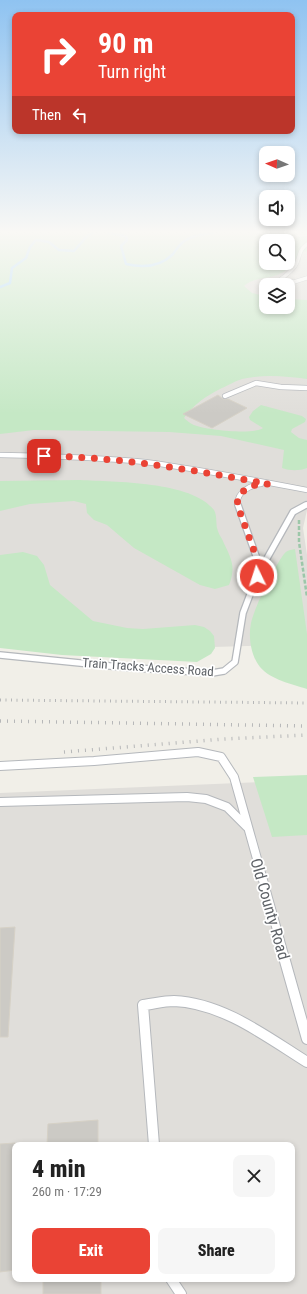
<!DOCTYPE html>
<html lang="en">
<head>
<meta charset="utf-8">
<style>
	:root { --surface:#fff; --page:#f6f6f6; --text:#222; --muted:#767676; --accent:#ea4335 }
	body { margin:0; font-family:"Roboto Condensed",sans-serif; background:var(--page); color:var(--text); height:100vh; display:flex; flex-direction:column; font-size:15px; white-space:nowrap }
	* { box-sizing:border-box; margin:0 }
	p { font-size:13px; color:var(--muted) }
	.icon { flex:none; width:22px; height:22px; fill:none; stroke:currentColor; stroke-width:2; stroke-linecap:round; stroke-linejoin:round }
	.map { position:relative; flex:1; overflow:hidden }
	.details { position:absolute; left:12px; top:1142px; width:283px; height:140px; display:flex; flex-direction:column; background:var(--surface); border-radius:8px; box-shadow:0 2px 6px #0003 }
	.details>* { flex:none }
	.banner { position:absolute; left:12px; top:12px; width:283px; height:122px; border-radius:8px; box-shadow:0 2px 6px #0003; background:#ea4335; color:#fff; overflow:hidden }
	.needle { width:26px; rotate:272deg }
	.fabs { position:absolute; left:259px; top:146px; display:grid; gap:8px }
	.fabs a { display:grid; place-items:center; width:36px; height:36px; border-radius:8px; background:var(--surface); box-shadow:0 2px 6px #0003; font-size:20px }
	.pin { position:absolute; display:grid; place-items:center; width:34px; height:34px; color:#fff; margin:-17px; border-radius:8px; box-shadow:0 2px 6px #0006 }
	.me { position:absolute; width:44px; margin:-22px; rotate:356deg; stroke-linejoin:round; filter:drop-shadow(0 0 3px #0008) }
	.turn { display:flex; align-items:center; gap:14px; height:84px; padding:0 20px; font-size:18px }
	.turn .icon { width:52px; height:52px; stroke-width:2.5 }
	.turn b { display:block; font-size:28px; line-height:34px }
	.then { display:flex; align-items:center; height:38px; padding:0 20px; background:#0003; gap:8px; font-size:15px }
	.round { display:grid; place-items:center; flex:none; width:42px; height:42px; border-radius:8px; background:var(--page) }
	.summary { display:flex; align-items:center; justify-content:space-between; height:68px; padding:0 20px }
	h1 { font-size:24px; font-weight:800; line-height:30px }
	.action { display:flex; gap:8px; margin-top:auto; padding:8px 20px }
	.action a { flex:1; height:46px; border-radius:8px; background:var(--accent); color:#fff; font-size:16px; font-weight:800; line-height:46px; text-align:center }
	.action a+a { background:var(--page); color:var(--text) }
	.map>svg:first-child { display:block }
	.industrial { fill:#e0deda; fill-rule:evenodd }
	.green { fill:#c5e8c5; fill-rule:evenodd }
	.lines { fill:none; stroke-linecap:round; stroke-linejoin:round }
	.stream { stroke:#aadaff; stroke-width:2.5 }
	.building { fill:#cccac5; stroke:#d6d1c6 }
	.service-far4-casing { stroke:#b5b8bc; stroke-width:4.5 }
	.service-far3-casing { stroke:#b5b8bc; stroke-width:6 }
	.service-far2-casing { stroke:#b5b8bc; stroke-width:8 }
	.service-far1-casing { stroke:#b5b8bc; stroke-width:10 }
	.service-casing { stroke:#b5b8bc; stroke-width:12 }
	.path { stroke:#9cc7a9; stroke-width:2.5; stroke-dasharray:4 2; stroke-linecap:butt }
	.service-far4 { stroke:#fff; stroke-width:3.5 }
	.service-far3 { stroke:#fff; stroke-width:4.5 }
	.service-far2 { stroke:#fff; stroke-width:5.5 }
	.service-far1 { stroke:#fff; stroke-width:8 }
	.service { stroke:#fff; stroke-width:10 }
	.rail-far1 { stroke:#b6b7b8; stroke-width:3; stroke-dasharray:1 4.5; stroke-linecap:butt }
	.rail { stroke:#b6b7b8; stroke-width:3.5; stroke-dasharray:1 6; stroke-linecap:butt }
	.route { stroke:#ea4335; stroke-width:7; stroke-dasharray:0 12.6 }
	.labels { text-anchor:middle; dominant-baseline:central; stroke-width:3.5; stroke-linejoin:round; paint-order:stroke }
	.street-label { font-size:13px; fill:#5f6368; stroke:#fff }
	.near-street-label { font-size:16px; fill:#5f6368; stroke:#fff }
</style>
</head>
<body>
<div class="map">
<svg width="307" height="1294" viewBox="0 0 307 1294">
	<rect width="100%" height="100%" fill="#f1efe8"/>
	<!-- industrial -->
	<path class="industrial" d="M307,238v272l-4,18 4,27v89l-94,3 -213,-27v-314l266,-43h22zM266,285h22v22h-22z
		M307,780v514h-307v-501zM15,1145h277v134h-277z"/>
	<!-- green -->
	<path class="green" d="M0,233h297v2l-10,3h3l17,-2v15l-4,1c-7,11 -16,20 -29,24 -11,3 -21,2 -30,10l8,7 14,3v11h22v-8l19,1v79c-22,-3 -43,-5 -65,0 -7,2 -15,7 -22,10 -14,7 -27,16 -36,29 4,4 9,7 13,8 12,4 56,9 66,2l-13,-8 -1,-3 4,-6 8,-6 41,11 4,3 -1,3 -13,7 -1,3 8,6 8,2v28c-8,3 -17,3 -25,0l2,-18 -63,-14 -52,-4 -135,-2 -34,4zM266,241h22v22h-22z
		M80,480c34,2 112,1 134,30 3,5 2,13 3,18 1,4 3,8 5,11 8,18 15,26 7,46l-14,4 -15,-4 -66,-37 -27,-23 -13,-5 -7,-7 -1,-9 -12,-3 -44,3 -30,7v-30z
		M295,549l12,85v55c-15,-5 -36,-9 -47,-22 -9,-11 -12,-30 -9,-44 3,-15 24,-57 33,-69 3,-4 6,-4 11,-5z
		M23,552l14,4 7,9 6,20 43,36 34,7 16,1 52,-4 9,2 6,4 4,5 1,12 -4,6 -14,8 -135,-7 -62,-7v-93z
		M307,775v60l-35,2 -19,-60z"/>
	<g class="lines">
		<!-- stream -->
		<path class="stream" d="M108,233l18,3 1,4 -6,6 5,18c17,4 34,3 47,-10 4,-5 7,-11 13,-14 8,-5 18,-6 27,-7
			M0,287l10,-4 2,-15 14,-10 4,-11 6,-7 13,2 10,8 15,1 13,-15 6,-3"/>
	</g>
	<!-- building -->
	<path class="building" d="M218,395l5,4h5l19,9 -35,20 -29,-14z
		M15,927l-7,110h-8v-109z
		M98,1120v25h-51l1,-21z
		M15,1143v127l-15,2v-128z
		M43,1279h58v15h-58z"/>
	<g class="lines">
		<defs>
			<path id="service-far4" d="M277,281l17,1 13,-4
				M272,285c8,-5 17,-11 23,-19 6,-9 2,-14 12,-22
				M263,291l3,-2"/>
			<path id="service-far3" d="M225,396l31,-13 25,4 26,1
				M0,455c49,1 97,2 145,7 55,7 108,18 162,28
				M238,506c-3,-13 12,-21 23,-22
				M304,506l3,-1"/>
			<path id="service-far2" d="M238,505l23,65
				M0,655l120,12 92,6 12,-2 11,-9 8,-49 14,-37 36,-64 13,-7"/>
			<path id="service-far1" d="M0,766l94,-5 104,-9 23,5 13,20 52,185
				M0,802l187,-5 19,2 21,8 20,20"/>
			<path id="service" d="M285,961l22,78
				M154,1145l-11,-140c10,-1 20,-4 31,-4 49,2 93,36 133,61
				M171,1279l10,15"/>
		</defs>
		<!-- service-far4 casing -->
		<use href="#service-far4" class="service-far4-casing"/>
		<!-- service-far3 casing -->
		<use href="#service-far3" class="service-far3-casing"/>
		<!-- service-far2 casing -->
		<use href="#service-far2" class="service-far2-casing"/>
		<!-- service-far1 casing -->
		<use href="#service-far1" class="service-far1-casing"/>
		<!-- service casing -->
		<use href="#service" class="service-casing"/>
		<!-- path -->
		<path class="path" d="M299,520v22l8,55"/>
		<!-- service-far4 -->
		<use href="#service-far4" class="service-far4"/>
		<!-- service-far3 -->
		<use href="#service-far3" class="service-far3"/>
		<!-- service-far2 -->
		<use href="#service-far2" class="service-far2"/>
		<!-- service-far1 -->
		<use href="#service-far1" class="service-far1"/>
		<!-- service -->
		<use href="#service" class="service"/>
		<!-- rail-far1 -->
		<path class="rail-far1" d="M0,700l307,3"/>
		<!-- rail -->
		<path class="rail" d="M0,721l307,5
			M64,752l160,-13 83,-4"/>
	</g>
	<!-- sky -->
	<linearGradient id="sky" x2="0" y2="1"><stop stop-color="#8fc3f1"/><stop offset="0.56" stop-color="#f9f8f5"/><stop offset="1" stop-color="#f9f8f5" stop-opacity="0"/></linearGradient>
	<rect width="307" height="414" fill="url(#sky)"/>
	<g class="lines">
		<!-- route -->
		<path class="route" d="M44,456c76,1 149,14 224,28 -16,0 -28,4 -31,20l24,66 -4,6"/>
	</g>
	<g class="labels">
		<!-- street labels -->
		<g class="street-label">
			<text transform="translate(148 667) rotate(4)">Train Tracks Access Road</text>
		</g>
		<!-- near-street labels -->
		<g class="near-street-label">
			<text transform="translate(270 909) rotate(74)">Old County Road</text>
		</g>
	</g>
</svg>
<div class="fabs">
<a><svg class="needle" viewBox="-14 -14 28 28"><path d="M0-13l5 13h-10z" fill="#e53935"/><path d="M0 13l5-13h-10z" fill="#767676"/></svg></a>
<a><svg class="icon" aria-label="sound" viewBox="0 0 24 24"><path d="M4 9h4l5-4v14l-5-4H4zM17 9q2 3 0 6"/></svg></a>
<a><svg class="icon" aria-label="search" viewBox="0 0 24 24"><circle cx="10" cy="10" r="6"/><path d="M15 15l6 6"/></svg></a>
<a><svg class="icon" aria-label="layers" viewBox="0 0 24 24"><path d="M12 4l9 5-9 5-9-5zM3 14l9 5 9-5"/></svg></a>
</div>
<div class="pin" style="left:44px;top:456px;background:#d93025"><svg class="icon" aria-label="arrive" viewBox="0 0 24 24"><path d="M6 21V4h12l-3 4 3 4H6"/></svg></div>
<svg class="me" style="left:257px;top:576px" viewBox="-20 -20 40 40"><circle r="17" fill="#ea4335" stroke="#fff" stroke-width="3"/><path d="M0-11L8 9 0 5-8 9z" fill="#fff"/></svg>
<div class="banner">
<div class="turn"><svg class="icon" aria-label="right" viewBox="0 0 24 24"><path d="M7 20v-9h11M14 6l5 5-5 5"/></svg><div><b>90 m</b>Turn right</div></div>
<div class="then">Then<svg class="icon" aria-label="left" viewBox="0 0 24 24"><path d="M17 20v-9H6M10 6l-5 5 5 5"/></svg></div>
</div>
<section class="details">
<div class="summary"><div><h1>4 min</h1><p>260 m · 17:29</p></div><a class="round"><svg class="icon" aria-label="close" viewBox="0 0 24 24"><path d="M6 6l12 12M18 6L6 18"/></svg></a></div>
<div class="action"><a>Exit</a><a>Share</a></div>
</section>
</div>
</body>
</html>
